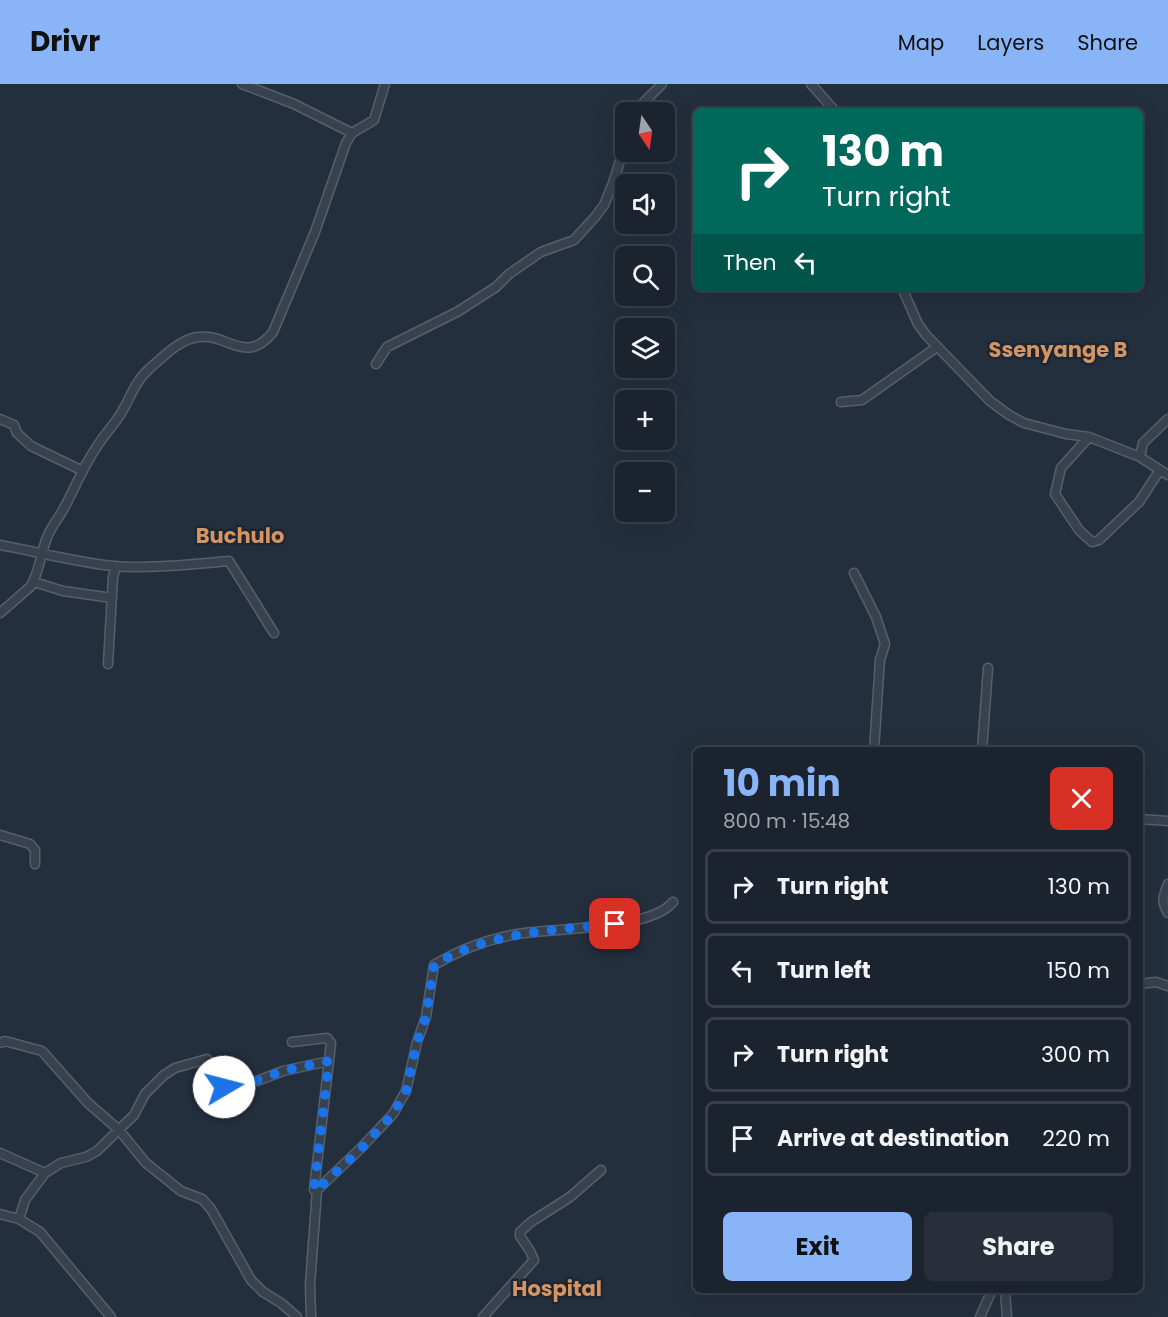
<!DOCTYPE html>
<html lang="en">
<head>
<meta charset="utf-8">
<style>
	:root { --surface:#1b232e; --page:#282f3a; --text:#f1f3f6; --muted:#a0a4aa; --line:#39404a; --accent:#8ab4f8 }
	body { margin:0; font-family:Poppins,sans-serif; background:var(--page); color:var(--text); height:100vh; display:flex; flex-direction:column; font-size:22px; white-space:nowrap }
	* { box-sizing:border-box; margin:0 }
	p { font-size:20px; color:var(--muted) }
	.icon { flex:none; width:33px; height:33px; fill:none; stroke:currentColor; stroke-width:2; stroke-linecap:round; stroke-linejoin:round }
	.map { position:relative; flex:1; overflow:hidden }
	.sheet { position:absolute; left:693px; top:663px; width:450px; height:546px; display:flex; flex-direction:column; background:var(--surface); border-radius:9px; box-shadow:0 6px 24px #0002,0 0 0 2px var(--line) }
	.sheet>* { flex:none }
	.top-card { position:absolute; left:693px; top:24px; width:450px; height:183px; border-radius:9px; box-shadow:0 6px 24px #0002,0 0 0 2px var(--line); background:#00695c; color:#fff; overflow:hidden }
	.needle { width:39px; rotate:167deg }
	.tools { position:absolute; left:615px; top:18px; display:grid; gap:12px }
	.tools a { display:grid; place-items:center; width:60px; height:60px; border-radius:9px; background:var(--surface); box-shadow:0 6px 24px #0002,0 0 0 2px var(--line); font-size:30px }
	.pin { position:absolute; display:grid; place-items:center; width:51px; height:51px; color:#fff; margin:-26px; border-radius:12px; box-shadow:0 3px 9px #0006 }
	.me { position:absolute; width:66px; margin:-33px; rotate:82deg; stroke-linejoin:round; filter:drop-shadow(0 0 4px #0008) }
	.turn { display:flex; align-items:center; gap:21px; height:126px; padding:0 30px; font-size:27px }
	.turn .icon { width:78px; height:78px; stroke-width:2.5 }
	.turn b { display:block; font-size:42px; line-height:51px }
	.then { display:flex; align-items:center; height:57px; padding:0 30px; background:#0003; gap:12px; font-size:22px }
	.round { display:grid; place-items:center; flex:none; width:63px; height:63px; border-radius:9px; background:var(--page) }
	.summary { display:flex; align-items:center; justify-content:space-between; height:102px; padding:0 30px }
	h1 { font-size:36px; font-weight:700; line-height:45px; color:var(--accent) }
	.button { display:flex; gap:12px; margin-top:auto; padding:12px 30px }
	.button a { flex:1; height:69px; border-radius:9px; background:var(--accent); color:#111; font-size:24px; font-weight:700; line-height:69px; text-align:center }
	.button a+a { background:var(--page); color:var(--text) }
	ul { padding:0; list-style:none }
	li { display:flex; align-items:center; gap:18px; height:75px; margin:0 12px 9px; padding:0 18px; border:3px solid var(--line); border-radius:9px }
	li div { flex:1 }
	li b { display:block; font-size:22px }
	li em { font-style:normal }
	header { display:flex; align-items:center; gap:36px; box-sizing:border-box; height:84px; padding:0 30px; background:var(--accent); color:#111 }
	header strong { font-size:28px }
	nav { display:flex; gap:33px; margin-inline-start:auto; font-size:21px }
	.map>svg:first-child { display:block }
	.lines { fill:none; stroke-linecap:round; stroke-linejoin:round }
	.minor-casing { stroke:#565f6c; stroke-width:11 }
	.minor { stroke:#38414e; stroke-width:8 }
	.route { stroke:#1a73e8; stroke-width:10; stroke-dasharray:0 18 }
	.labels { text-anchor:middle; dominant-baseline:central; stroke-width:5; stroke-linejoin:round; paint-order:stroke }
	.quarter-label { font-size:21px; font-weight:bold; fill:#d59563; stroke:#1d2633 }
</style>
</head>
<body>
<header>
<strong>Drivr</strong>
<nav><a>Map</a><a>Layers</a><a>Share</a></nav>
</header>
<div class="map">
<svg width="1168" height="1233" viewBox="0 0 1168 1233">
	<rect width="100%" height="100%" fill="#242f3e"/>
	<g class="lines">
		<defs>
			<path id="minor" d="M242,0l52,20 58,29
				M811,0l24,27
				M634,28l28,-28
				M902,204l16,36 8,11 64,66 19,14 15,8 42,11 23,3 51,20 28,18
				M376,280l11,-17 70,-35 39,-25 13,-13 32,-22 33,-12 21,-23 9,-12 9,-22 13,-41
				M841,318l21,-2 75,-53
				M0,335l14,6 3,8 14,13 52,25
				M1089,353l-28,31 -6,26 24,36 13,12 7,-2 40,-38 21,-32
				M1140,373l3,-14 25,-24
				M0,461c38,7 75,17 113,21 35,3 80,-2 116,-5l45,72
				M854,489l22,44 9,27 -5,16 -6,90
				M34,498l29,9 49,7
				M0,529l30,-26c11,-16 10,-38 20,-56 4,-8 10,-15 14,-23 11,-20 19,-41 32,-60 7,-12 17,-22 24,-33 10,-16 15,-34 29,-46 14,-12 31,-30 49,-32 30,-4 48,29 75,-5l42,-100 31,-89 6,-10 22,-13 11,-36
				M108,580l5,-87 3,-11
				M982,666l6,-82
				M1140,735l28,2
				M0,751l30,9 5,6v14
				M1168,800c-5,12 -7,18 0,29
				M1140,900l16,-2 12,4
				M292,958l35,-4 4,5 -17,147h3l-7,95 1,32
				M0,959l5,-2 37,10 46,52 31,27 27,33 35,28 21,8 9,10 40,71 12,12 18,11 16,14
				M0,1069l45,20
				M317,1106l44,-42 32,-34 13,-23 11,-49 9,-25 8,-52c25,-15 54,-26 83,-31 36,-6 134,-4 156,-32
				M0,1130l19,5 21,13 71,85
				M19,1135l6,-19 20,-27 16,-10 25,-6 11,-6 37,-36 11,-21 19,-19 11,-7 32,-9c10,9 12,25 24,32l52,-20 46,-10
				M1005,1206l2,27
				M483,1233l51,-57 -4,-9 -10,-15v-4l11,-10 39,-25 31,-27
				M980,1233l12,-27"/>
		</defs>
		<!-- minor casing -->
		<use href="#minor" class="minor-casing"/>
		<!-- minor -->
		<use href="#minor" class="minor"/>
	</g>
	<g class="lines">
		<!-- route -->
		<path class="route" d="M224,1003l7,3 52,-19 46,-10 -15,129h3l44,-41 32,-35 13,-23 11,-49 9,-25 8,-52c54,-33 120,-35 181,-41"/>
	</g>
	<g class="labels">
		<!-- quarter labels -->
		<g class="quarter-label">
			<text x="1058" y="265">Ssenyange B</text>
			<text x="240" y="451">Buchulo</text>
			<text x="557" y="1204">Hospital</text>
		</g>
	</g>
</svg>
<div class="tools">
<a><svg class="needle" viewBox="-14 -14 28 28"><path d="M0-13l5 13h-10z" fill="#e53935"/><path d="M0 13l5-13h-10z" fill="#a0a4aa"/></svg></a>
<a><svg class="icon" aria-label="sound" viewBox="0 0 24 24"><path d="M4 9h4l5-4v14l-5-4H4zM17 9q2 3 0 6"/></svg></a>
<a><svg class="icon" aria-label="search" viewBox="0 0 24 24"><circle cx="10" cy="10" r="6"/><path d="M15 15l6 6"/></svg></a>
<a><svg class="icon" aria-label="layers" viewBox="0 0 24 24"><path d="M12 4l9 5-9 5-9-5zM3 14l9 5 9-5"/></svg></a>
<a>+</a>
<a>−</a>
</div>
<div class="pin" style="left:615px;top:840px;background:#d93025"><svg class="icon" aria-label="arrive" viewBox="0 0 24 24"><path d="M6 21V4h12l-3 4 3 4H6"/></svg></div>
<svg class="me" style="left:224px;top:1003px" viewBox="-20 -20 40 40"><circle r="19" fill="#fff"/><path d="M0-13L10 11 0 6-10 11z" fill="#1a73e8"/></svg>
<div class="top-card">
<div class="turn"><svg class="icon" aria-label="right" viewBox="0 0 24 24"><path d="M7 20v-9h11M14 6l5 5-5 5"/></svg><div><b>130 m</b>Turn right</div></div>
<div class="then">Then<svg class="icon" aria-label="left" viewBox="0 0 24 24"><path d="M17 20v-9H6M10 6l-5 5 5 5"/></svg></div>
</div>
<section class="sheet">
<div class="summary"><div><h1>10 min</h1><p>800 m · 15:48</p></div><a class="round" style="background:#d93025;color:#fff"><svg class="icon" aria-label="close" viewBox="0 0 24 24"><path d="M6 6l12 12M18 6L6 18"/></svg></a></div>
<ul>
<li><svg class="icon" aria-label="right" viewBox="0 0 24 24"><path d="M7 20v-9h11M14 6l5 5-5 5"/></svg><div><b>Turn right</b></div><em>130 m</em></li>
<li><svg class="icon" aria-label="left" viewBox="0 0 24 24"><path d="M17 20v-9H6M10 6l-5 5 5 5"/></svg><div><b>Turn left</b></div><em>150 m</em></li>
<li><svg class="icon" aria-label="right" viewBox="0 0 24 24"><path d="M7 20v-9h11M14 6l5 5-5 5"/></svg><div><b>Turn right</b></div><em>300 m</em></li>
<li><svg class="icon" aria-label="arrive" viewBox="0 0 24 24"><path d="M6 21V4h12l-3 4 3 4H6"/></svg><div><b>Arrive at destination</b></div><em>220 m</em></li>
</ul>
<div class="button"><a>Exit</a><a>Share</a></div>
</section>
</div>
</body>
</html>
